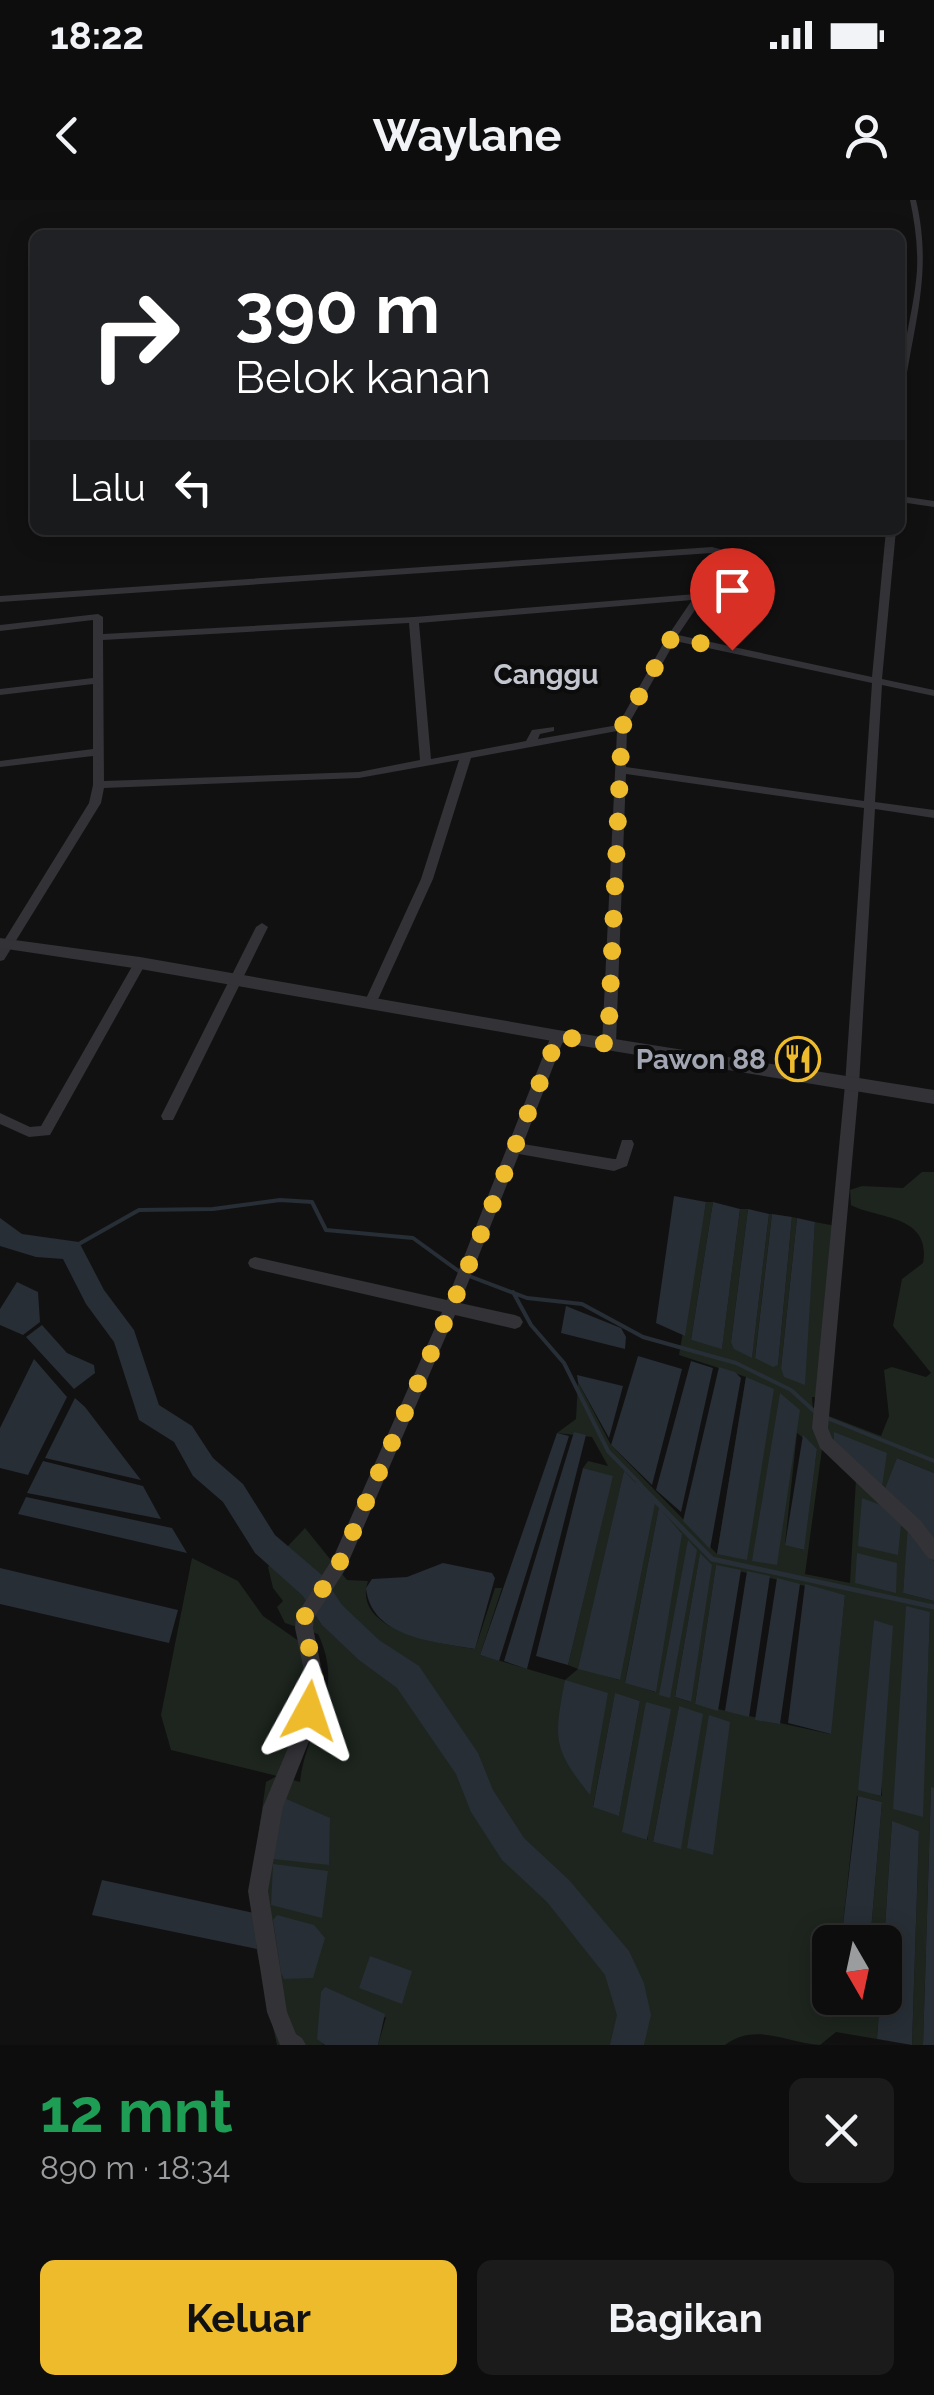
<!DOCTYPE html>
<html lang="id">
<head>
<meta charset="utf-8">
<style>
	:root { --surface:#0d0d0e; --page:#1b1b1c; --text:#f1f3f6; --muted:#9a9c9e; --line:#2d2d2e; --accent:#eebb2c }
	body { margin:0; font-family:Raleway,sans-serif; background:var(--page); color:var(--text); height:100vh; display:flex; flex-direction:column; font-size:38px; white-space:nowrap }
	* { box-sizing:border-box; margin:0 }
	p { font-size:32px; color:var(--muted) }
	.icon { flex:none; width:55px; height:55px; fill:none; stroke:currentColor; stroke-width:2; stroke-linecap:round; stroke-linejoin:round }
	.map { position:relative; height:1845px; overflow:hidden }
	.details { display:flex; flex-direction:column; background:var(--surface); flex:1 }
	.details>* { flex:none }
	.top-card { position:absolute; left:30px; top:30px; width:875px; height:305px; border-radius:15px; box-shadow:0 5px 25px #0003,0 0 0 2px var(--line); background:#202124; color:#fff; overflow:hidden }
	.needle { width:65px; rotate:171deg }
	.fabs { position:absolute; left:812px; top:1725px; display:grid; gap:20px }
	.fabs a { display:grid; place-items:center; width:90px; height:90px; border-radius:15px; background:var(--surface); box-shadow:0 5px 25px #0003,0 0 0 2px var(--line); font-size:50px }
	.pin { position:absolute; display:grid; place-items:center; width:85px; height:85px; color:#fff; margin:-102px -42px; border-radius:50% 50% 50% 0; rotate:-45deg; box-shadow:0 0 10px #0007 }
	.pin .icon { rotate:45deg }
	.me { position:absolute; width:110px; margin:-55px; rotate:5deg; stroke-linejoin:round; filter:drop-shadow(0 0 8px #0008) }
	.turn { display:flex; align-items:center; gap:35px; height:210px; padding:0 40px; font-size:45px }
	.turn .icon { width:130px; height:130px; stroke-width:2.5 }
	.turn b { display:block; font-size:70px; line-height:85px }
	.then { display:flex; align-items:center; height:95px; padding:0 40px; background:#0003; gap:20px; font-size:38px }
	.round { display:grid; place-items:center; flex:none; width:105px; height:105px; border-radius:15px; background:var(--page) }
	.summary { display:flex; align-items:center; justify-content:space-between; height:170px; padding:0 40px }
	h1 { font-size:60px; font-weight:700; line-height:75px; color:#1e9e55 }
	.action { display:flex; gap:20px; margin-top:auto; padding:20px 40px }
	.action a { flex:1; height:115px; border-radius:15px; background:var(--accent); color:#111; font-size:40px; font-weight:700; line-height:115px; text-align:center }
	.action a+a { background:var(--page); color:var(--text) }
	.status { display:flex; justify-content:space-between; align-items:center; height:70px; padding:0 50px; background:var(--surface); direction:ltr }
	.status svg { height:28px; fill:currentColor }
	header { display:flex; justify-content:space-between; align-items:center; height:130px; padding:0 40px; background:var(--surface); font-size:45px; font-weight:700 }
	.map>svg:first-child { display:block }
	.green { fill:#1d251e; fill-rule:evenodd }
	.water { fill:#272e35 }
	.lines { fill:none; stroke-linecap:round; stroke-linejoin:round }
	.stream-far1 { stroke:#272e35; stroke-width:4 }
	.stream { stroke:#272e35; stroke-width:5 }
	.river { fill:#272e35; fill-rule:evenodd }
	.minor { fill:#323237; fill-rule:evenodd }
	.tertiary { fill:#323237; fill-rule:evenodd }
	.route { stroke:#eebb2c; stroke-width:18; stroke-dasharray:0 32.4 }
	.labels { text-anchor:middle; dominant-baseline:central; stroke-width:8; stroke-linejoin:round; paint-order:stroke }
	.far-quarter-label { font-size:28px; font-weight:bold; fill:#c3c5cf; stroke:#0c0c0d }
	.poi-label { font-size:28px; font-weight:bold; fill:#a2a6b3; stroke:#0c0c0d; text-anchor:end }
</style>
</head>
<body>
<div class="status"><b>18:22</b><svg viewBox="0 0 49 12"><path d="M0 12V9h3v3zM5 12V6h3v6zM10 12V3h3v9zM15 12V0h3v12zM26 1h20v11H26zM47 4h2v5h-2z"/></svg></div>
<header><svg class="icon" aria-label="back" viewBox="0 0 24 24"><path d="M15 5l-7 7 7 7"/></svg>Waylane<svg class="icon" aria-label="person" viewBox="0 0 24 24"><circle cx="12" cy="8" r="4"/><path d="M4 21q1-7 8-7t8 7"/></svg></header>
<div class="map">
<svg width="934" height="1845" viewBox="0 0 934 1845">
	<rect width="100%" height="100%" fill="#111112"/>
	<!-- green -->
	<path class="green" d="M922,972h12v301l-37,-15 37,82v21l-25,-32 -6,64 31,8v187h-3l-8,257h-11l7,-214 -27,-9 -8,120h-14l12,-140 -25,-6 -16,146h-11v56h50l-3,41 -41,-7 -16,13c-33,-2 -64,-23 -95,0h-347l8,-28 -64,27 3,1h-48l-20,-93 -6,-66 15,-104 11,-6 -106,-26 -10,-35 31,-157 46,23 25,35 40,28 7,45 -31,87 21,6c6,-57 47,-86 18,-148l-33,-11 -8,-16 6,-6 -10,-13 -5,-21 37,-39 42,52 21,1c-17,51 74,63 107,68l20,-61h7l-22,67 85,25 13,-11 -10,-4 44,-188 -29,-9 5,-7 20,5 -16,-29 -35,-4 19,-14 2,-37 33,63 106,109 29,-177 -67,-22 27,-153h7l-22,138 31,8 18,-139h8l-17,133 21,15 17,-143h3l-17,143 23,8 14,-148 5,1 -16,150 23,16 11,-162 26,5 -16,171 -13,-1 1,13 68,26 8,-20 -5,-46 8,-3 34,10 5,-4 -38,-47 9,-47 21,-16c9,-49 -47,-44 -72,-58l-1,-15 12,-4 41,2zM797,1233l20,16 -14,101 -18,-6zM822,1249l34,30 -6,104 -45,-9zM624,1272l-5,208 -40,-12zM659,1308l-4,184 -30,-10zM700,1354l-10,148 -15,-5zM716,1366l129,29 -15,139 -135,-30zM906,1407l24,6 -8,203zM875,1420l7,176h-1l-22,-7zM615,1494l25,7 -21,114 -26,-9zM647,1502l1,137 -1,1 -24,-9zM679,1507l1,141 -27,-6zM710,1515l3,139h-1l-24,-7z"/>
	<!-- water -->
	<path class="water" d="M674,996l32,6 -21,134 -29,-13z
		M713,1002l27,7 -18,140 -31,-9z
		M748,1009l21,5 -17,144 -18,-9 -3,-7z
		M772,1014l20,3 -14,148 -5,2 -18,-9z
		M797,1018l18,4 -10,163 -21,-8 -3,-9z
		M17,1082l21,10 2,30 -17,13 -23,-10v-16z
		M566,1106l55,22 5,9 -1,12 -64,-16z
		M42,1125l25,28 27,12 1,8 -21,16 -48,-52z
		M638,1156l44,13 -30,116 -41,-40z
		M34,1159l33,38 -39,78 -28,-7v-40z
		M691,1161l22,7 -32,144 -25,-22z
		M719,1167l16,5 6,6 -31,171 -27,-28z
		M577,1175l46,11 -14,52 -31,-56z
		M746,1177l28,12 -27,171 -30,-6z
		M780,1193l20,17 -23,155 -25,-4z
		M75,1198l10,9 56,73 -96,-22z
		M574,1232l12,3 -59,234 -23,-8z
		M834,1232l53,21 -5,33 -48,-44z
		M557,1233l12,3 -70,225 -19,-6z
		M803,1235l14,14 -13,101 -19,-5z
		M897,1258l37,15v67l-49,-51z
		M43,1261l100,25 18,33 -134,-26z
		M583,1268l30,8 -45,189 -32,-9z
		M624,1271l31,32 -35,177 -42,-11z
		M26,1297l146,31 15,25 -169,-39z
		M862,1298l21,8 18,19 -3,30 -40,-9z
		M659,1307l23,27 -26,158 -31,-9z
		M908,1327l26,34v40l-31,-8z
		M688,1340l9,10 -27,148 -11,-3z
		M700,1353l12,12 -21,137 -16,-5z
		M857,1353l40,10 -1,30 -41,-10z
		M443,1363l49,10 3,5 -20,71c-40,-7 -104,-11 -109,-61l6,-9 35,-2z
		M716,1365l25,5 -23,141 -23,-7z
		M0,1368l178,42 -9,33 -169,-39z
		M747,1371l23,5 -21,141 -24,-6z
		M777,1378l23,6 -20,140 -25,-4z
		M805,1384l40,11 -14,139 -43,-11z
		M906,1406l24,6 -7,205 -30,-8z
		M874,1420l19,6 -12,170 -23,-6z
		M565,1480l43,13 -18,102c-38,-48 -36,-56 -25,-115z
		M615,1493l25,8 -21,115 -26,-9z
		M646,1502l25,7 -24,131 -25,-8z
		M679,1506l24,8 -22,135 -28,-7z
		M709,1515l21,7 -17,133 -26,-7z
		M931,1587l3,1v257h-11z
		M858,1596l24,6 -12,140h-29z
		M284,1598l46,20 -1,47 -56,-6z
		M892,1621l27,10 -7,214 -35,-6 3,-41h5l-1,-56z
		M273,1664l55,7 -6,47 -51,-13z
		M102,1680l152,33 3,36 -165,-34z
		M277,1715l37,10 11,13 -12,40 -29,1 -3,-6 -8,-53z
		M370,1756l42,15 -10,33 -43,-16z
		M325,1787l60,27 -7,31h-53l-8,-6 4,-47z"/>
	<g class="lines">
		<!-- stream-far1 -->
		<path class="stream-far1" d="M70,1049l69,-39 74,-1 67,-9 32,2 14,28 87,8 47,34
			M469,1076l58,22 55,6 61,33 93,26 55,27 23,21
			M513,1092l18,33 33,38 44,88 33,34
			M827,1218l107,43"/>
		<!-- stream -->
		<path class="stream" d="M638,1283l74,76 222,48"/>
		<!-- river -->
		<path class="river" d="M0,1018l22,16 57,8 25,48 30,40 25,75 33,21 21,32 30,26 32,51 48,41 19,29 37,35 40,26 59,87 15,37 31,48 45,42 60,71 15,32 7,32 -7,30h-34l7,-30 -12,-40 -58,-73 -45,-42 -31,-48 -15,-38 -59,-86 -38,-28 -37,-35 -19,-29 -48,-43 -32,-51 -30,-26 -19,-34 -35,-22 -25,-78 -28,-38 -23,-45 -27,-2 -36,-11z"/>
		<!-- minor -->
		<path class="minor" d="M910,0h6c17,72 -2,122 -12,192l-4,2c0,-42 14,-82 17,-124 1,-24 -2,-46 -7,-70z
			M900,296l34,5v6l-34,-5z
			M886,330h10l-14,149 52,11v6l-52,-11 -7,117 59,8v8l-59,-9 -16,276 -31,343 4,10 89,83 13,17v22l-6,-2 -19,-25 -89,-85 -8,-20 33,-343 19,-277 -238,-34 -10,270 -7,5 -7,-5 15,-313 -146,27 -38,121 -58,127 -5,2 -6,-5 57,-124 38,-119 -100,18 -255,10 -3,15 -97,157 -4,1v-14l89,-144 4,-18v-29l-93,11v-6l93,-12v-65l-93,11v-6l93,-11v-58l-93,11v-6l98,-11 5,3v17l311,-17 282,-23 22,-33 -1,-7 -5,-1 -712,49v-6l712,-49 12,3 4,11 -50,74 194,42zM692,400l-25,37 -49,88 -80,14 2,-5 14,-3v-4l-22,3 -6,11 -95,18 -12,-136zM409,423l11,137 -61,12 -255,9 -1,-141zM675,441l197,42 -8,118 -238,-34 1,-40z
			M262,723l6,4 -93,189 -2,4h-10l-2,-4 95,-189z
			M140,759l6,4 -96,172 -21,2 -29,-13v-11l30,14 11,-1 93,-163z
			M558,831l7,5 -42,108 91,15h2l6,-19h10l2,4 -7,22 -13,5 -95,-17 -59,149 55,12 5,2 3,5 -3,5 -5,2 -60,-14 -110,255 -31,48 -1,10 12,57 -14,51 -28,71 -15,84 19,121 9,22 6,4 4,7h-26l-13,-33 -19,-121 15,-84 30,-71 14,-51 -12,-57 1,-12 37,-58 109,-246 -187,-43 -5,-2 -2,-4 2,-4 5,-2 192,43 104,-264z"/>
		<!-- tertiary -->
		<path class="tertiary" d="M0,738l140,19 418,73 376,60v14l-376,-62 -418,-73 -140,-21z"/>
	</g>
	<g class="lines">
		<!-- route -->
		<path class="route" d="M309,1511l7,-37 -12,-46 1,-12 34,-52 124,-284 95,-244 50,8 14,-317 50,-90 60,13"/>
	</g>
	<!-- icons -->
	<defs>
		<symbol id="restaurant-ring" viewBox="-11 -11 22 22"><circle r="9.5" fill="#0c0c0d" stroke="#eebb2c" stroke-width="1.5"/><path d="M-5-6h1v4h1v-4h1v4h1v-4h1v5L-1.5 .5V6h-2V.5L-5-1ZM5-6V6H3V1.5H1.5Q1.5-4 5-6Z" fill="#eebb2c"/></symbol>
	</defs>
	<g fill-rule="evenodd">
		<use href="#restaurant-ring" x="773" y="834" width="50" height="50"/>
	</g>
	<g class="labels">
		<!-- far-quarter labels -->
		<g class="far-quarter-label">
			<text x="546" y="474">Canggu</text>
		</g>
		<!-- poi labels -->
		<g class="poi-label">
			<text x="766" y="859">Pawon 88</text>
		</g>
	</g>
</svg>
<div class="fabs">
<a><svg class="needle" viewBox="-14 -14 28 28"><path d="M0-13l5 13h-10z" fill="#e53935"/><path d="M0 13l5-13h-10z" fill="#9a9c9e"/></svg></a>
</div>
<div class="pin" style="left:732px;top:450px;background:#d93025"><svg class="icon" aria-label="arrive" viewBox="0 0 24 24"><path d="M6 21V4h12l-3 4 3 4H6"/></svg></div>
<svg class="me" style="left:309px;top:1511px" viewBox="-20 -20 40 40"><path d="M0-17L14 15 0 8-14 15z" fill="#eebb2c" stroke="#fff" stroke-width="4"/></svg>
<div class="top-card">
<div class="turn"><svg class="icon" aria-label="right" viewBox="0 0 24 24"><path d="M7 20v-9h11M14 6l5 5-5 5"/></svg><div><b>390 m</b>Belok kanan</div></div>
<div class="then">Lalu<svg class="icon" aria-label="left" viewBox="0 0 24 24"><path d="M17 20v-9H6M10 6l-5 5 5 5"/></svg></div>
</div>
</div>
<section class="details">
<div class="summary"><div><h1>12 mnt</h1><p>890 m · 18:34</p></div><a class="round"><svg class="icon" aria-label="close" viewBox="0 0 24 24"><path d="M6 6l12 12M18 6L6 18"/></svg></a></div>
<div class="action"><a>Keluar</a><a>Bagikan</a></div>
</section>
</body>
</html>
